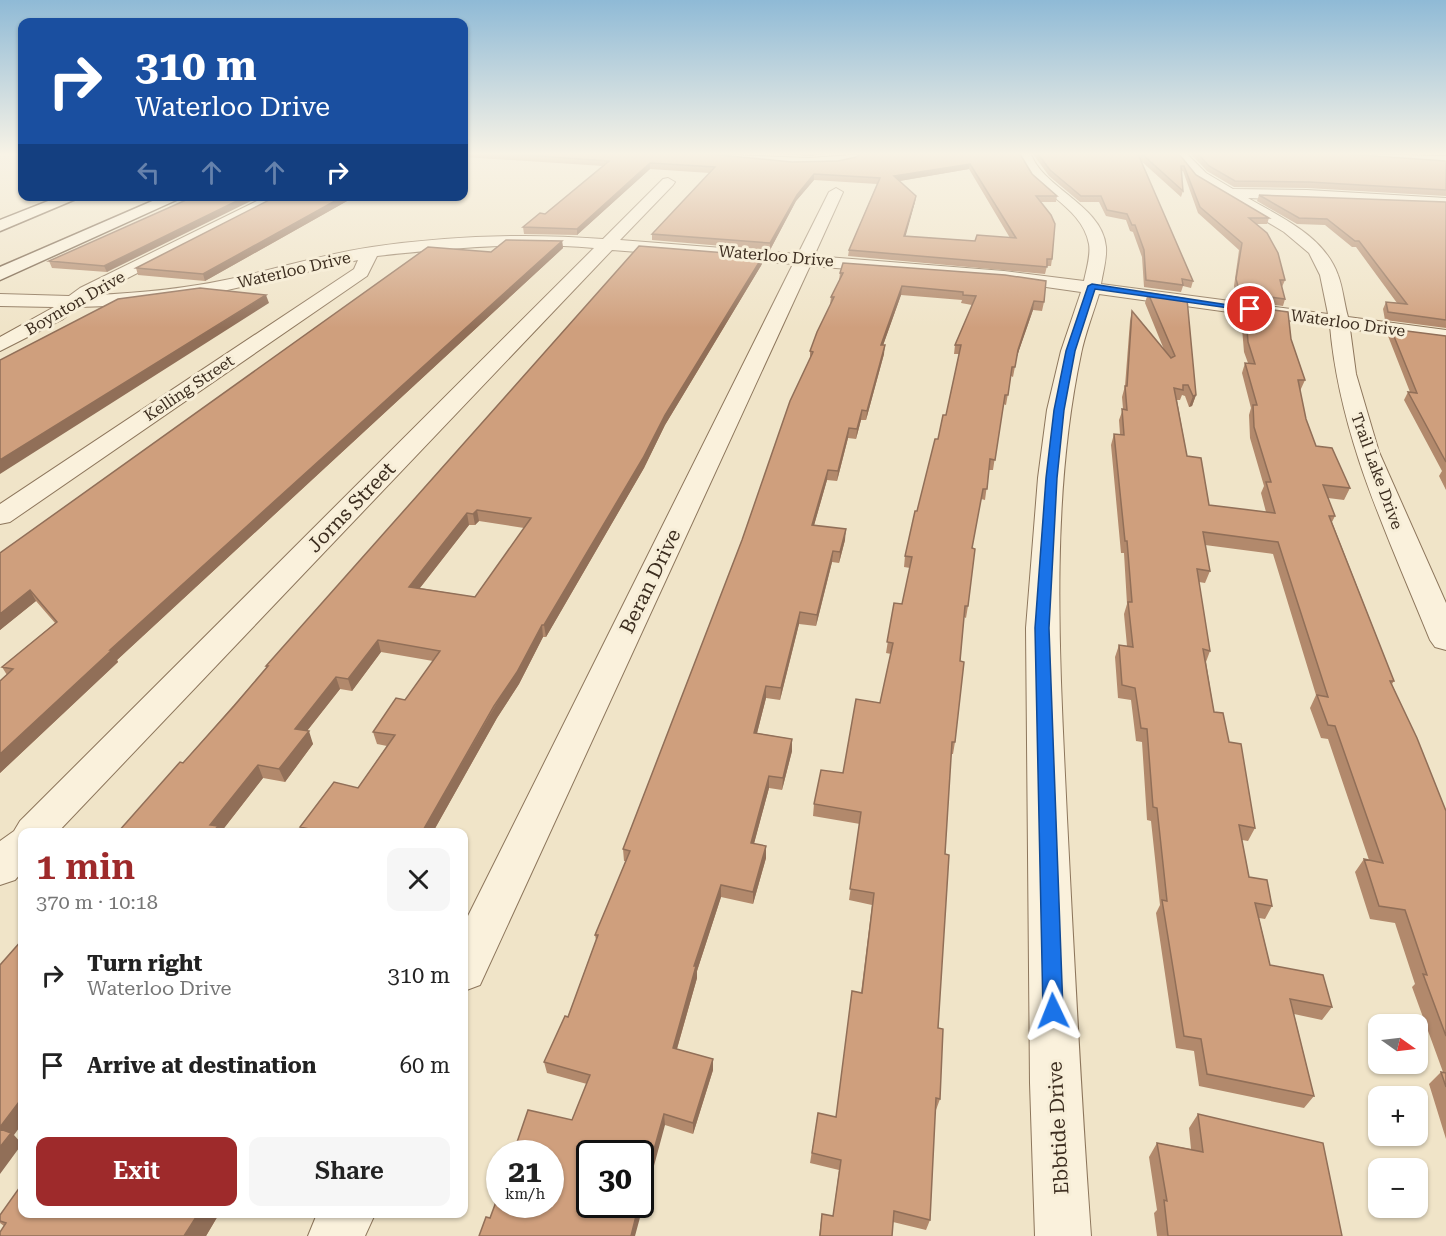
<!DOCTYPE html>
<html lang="en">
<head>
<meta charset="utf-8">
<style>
	:root { --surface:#fff; --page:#f6f6f6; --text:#222; --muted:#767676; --accent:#9e2a2b }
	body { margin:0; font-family:"Roboto Serif",serif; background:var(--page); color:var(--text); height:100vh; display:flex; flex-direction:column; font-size:22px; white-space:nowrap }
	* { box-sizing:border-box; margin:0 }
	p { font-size:20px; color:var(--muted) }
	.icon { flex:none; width:33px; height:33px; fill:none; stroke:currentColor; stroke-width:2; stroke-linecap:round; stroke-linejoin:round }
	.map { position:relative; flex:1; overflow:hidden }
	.side { position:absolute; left:18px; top:828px; width:450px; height:390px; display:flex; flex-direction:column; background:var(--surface); border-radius:12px; box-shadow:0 2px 4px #0004 }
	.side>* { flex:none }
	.top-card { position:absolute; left:18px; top:18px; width:450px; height:183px; border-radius:12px; box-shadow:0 2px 4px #0004; background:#1a4fa0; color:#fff; overflow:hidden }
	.needle { width:39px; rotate:104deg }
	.controls { position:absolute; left:1368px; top:1014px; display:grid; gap:12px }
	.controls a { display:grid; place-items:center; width:60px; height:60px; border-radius:12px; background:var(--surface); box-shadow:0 2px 4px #0004; font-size:30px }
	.speed { position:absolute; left:486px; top:1140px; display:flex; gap:12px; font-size:30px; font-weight:700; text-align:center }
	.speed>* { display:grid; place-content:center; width:78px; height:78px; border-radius:50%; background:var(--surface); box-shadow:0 2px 4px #0004; line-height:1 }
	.speed small { font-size:15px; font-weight:400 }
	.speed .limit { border:3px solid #111; border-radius:9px; background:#fff; color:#111 }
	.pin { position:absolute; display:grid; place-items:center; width:51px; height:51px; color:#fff; margin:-26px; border:3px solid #fff; border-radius:50%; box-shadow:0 2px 6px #0007 }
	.me { position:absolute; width:66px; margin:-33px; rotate:358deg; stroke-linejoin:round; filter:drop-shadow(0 0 4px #0008) }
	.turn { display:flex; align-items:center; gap:21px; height:126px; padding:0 18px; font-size:27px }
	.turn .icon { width:78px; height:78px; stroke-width:2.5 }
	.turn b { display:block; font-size:42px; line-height:51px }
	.lanes { display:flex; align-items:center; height:57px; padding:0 18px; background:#0003; justify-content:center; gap:30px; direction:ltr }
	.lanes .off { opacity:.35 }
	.round { display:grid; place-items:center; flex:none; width:63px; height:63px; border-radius:12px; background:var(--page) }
	.head { display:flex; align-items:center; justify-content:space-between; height:102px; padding:0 18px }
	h1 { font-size:36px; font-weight:600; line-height:45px; color:var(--accent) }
	.button { display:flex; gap:12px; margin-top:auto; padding:12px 18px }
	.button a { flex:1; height:69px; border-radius:12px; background:var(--accent); color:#fff; font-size:24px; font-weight:600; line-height:69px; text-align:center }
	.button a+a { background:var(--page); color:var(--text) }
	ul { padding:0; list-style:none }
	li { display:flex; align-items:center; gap:18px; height:90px; padding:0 18px }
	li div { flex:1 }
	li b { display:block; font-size:22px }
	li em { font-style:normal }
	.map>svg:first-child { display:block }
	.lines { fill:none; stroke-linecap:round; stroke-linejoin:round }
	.street-casing { stroke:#8d765c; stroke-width:2 }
	.secondary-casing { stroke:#6f573f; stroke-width:3 }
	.street { fill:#faf1dc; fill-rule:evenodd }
	.secondary { fill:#faf1dc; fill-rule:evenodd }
	.wall { fill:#b2896c; fill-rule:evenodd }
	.shaded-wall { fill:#916f58 }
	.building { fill:#cf9f7d; stroke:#916f58; stroke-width:1.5; fill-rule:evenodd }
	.route { fill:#1a73e8; stroke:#114b97; stroke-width:1.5 }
	.labels { text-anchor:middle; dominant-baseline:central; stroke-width:6; stroke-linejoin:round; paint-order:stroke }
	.far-street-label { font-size:16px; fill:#3d2e20; stroke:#f7eed8 }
	.street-label { font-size:20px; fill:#3d2e20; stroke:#f7eed8 }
</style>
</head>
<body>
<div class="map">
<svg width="1446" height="1236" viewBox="0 0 1446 1236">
	<rect width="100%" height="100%" fill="#f0e4c8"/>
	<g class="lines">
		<defs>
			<path id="street" d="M704,154l105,4 59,-4c-27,23 -123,7 -158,4z
				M1018,154h13c12,34 72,52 75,93 1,11 -3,25 -5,37l227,30 -8,-39 -11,-22 -25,-21 -88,-53 -23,-25h14l19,19 27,16 74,1 139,8v8l-198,-8c34,20 76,38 90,77 5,13 6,28 10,42l98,13v12l-96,-13 6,45 23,78 67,151v47l-11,-3 -5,-7c-42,-104 -90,-201 -100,-314l-231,-32c-6,20 -14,40 -18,60 -32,152 -21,310 -14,464 7,140 14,279 24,418h-56l-5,-153 -4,-455 12,-150 9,-68 14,-59 20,-59 -77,-11 -194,-15 -330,719 -16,6v-67l329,-660 -181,-14 -554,582h-36v40l-7,8 -15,5v-44l14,-10 6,-10 574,-573c-73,-6 -145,0 -217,8l-10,20 -357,246 -10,2v-20l354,-235 4,-9 -135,31 -83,14 -62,2 -15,12 -63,32v-14l54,-30 -54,-1v-12l69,2 11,-8 187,-92h19l-191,99c43,-2 87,-6 130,-15 49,-10 98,-26 147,-33 76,-11 154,-14 231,-8l60,-60 5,-1 7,4 -2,3 -53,55 178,14 31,-62 7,-4 7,4 -29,64 190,15 80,10c2,-10 7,-26 5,-37 -7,-40 -59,-53 -71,-90z
				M1339,154l107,2v8l-101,-6z
				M317,1214h58l-10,22h-57z"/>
			<path id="secondary" d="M61,196h22l-83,35v-11z
				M164,196h21l-185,84v-13z"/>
		</defs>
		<!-- street casing -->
		<use href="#street" class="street-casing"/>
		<!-- secondary casing -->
		<use href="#secondary" class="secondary-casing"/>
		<!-- street -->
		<use href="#street" class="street"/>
		<!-- secondary -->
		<use href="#secondary" class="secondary"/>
	</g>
	<!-- wall -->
	<path class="wall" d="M464,154h245l83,8 228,-8 12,20 25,22 -1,6h-15l11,57 -1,7h-4l-2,8 -197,-18 1,-6 28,-66 -63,-4 -18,21 -26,49 -118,-10v-6l58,-61 -60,-4 -73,66 -53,-1 -1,-7 22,-13 58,-48 -139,-9zM969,169l41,69 -35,3 -70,-5 10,-34 1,-6 -17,-15z
		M776,154h51l-18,2z
		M1033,154h146l17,21 73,43 -2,6h-10l28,56 -3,7 3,12 -2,7 -46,-6 -3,-14 5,-36 -41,-37 -15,-42 -2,1 2,19 -2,6 -41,-37 53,121 -2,7 -8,-2 -2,6 -37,-5 -2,-30 -9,-25 -3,-1 -4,-11 -20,-4 -7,-14h-19l-31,-26z
		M1191,154h155l100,7v35l-139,-8 -73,-1 -27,-16z
		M1259,195l187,7v126l-61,-8 -2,-11 3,-7 11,1 -41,-56h-4l-27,-22 -28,-1 -40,-23z
		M195,196l-88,76 -55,-4 -3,-7z
		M277,196h79l-151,85 -67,-6 -2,-7z
		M562,241l1,7 -446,412 1,2 -118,111v-92l7,-6 -5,-8 53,-44 -19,-22 -36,29v-77l491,-301z
		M762,264l-97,161 -21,43 -98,169h-3l-24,47 -22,34 -64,114h-130l-3,-5 58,-39 29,-42 -10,-2 -4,-12 32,-32 28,-39 -52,-9 -29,39 -12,-2 -33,42 6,13 -28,38 -22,-4 -42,54 -38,-69 83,-95v-2zM479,521l45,7 -49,69 -55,-9 49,-63h6z
		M840,273l204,29 -2,9 -9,-1 -16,46 -4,21 -2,-1 -5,29 -3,-1 -10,66h-4l-4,30 -4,-1 -9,49 -4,58 -2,12 -2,-1 -4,44 -5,81 -2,12h-2l-6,100 -7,174 2,71 -4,11h-1l-5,110 -4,10 -33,-8 -1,14h-73l3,-22 11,2 6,-46 -29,-7 8,-50 18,4 25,-124 11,-88 -23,-5 11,-76 -47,-8 1,-12 29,-31 37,-70 11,-49 -5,-1 8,-50 8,1 8,-36 -6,-1 1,-11 12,-45 29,-96 13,-61h-5l1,-9 17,-40 -11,-2 1,-3 -61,-5 -18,50 1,9 -18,66h-5l-5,19 -8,-1 -11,43 -10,-1 -13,45 31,15 -6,23 -7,-1 -16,64 -17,-2 -19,76 -14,-2 -9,35 35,6v12l-10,39 -13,-2 -15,55 12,15 -13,46 -32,-7 -24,74v7l-20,71 36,10v11l-20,64 -28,-9 -175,93 82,-98 15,-36 -40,-11 -3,-11 24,-45 28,-77 -1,-5 31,-74h-2l-1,-12 119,-309 68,-182v-7l20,-46 1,-8 8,-16z
		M1148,293l48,102 -4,11 -3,1 -4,-11 -3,-1 -2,5h-3l10,56 22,49 57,7 -5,-19 3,-7 -14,-48 -1,-23 2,-7 -9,-35 3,-10h3l-4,-11 -3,-36 4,-10 46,33 14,41 -5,11 6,28 10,27 34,42 -6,12 -16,-2 7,18 -3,6 62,159 -2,3 54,127v328l-17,-55 12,-12h2l-31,-85 3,-3 -20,-61 -25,-4 -15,-47 9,-13 5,1 -41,-121 -7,-1 -11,-30 6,-13 -43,-141 -68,-9 5,26 -5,12 -6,-1 11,69 -4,11 8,50 15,30 26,86 -7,13 -6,-1 7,37 23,29 -7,13 -6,-1 11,47 62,42 -10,13 -28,-6 20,82 -10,12 -105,-22 -5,-35 -18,-3 -20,-135 4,-8 -9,-84 -4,-1 -5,-78 -6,-1 -5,-41 -13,-2 -3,-41 4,-12 8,1 -3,-32 3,-10 -3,-51h-3l-10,-108 3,-11h6l-1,-14 4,-11 -1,-12 3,-11 5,-65 2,-10 33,41 -20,-49z
		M1391,329l55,7v154l-7,-14 3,-5 -38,-71 4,-8h2l-22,-56z
		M1198,1114l144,122h-185l-3,-23 3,-3 -8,-53 8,-14 34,6 -2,-21z
		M219,1214l-13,22h-206l4,-10 -4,-3v-8z"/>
	<!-- shaded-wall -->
	<path class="shaded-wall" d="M809,154h18l-18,2z
		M650,163v6l-73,66v-6z
		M970,164l-1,5 -75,13v-6z
		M814,174v6l-18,21 -26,49v-7l27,-48z
		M247,196h14l-154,76 -3,-6z
		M344,196h12l-151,85 -2,-7z
		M916,196l-1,6 -11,40v-6z
		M562,241l1,7 -446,412 1,2 -118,111v-19l110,-104z
		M763,256l-1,8 -97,161 -21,43 -98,169 -2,-12 121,-210z
		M902,286l-1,9 -21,59 1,-9z
		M266,295l3,8 -269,171v-14z
		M1034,301l-1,9 -17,49 2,-9z
		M885,345l-1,9 -18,66 1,-9z
		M1196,395l-4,11 -3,1 4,-11z
		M862,410l-1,10 -5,19 1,-10z
		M849,428l-1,10 -11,43 1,-10z
		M828,470l-1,10 -16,56 1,-11z
		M477,510l2,11 -4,4 -2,-11z
		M467,513l2,12 -57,73 -3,-11z
		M846,529l-1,11 -6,23 1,-11z
		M833,551l-1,11 -16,64 1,-11z
		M30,590l6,11 -36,29v-16z
		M800,612l-1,12 -19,76 1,-12z
		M542,625l1,12 -24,47 -22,34 -64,114h-11z
		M378,640l3,12 -29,39 -4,-12z
		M336,677l4,12 -41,52 -4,-12z
		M766,686v12l-12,47v-12z
		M309,731l4,13 -28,38 -6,-13z
		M792,739v12l-10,39 1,-12z
		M258,765l5,13 -42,54h-8l-3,-7z
		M769,776v12l-18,67v-12z
		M766,846v12l-13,46v-12z
		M721,885v12l-24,74v7l-23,81 -1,-11 21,-82z
		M713,1059v11l-20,64v-11z
		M22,1098v26l-8,11 8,9 -22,30v-47z
		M664,1114l1,11 -30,111h-4l8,-32h1v-5z
		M198,1214h21l-13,22h-22z"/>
	<!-- building -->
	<path class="building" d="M513,154h196l83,8 46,-1 18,-4 5,-3h159l12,20 25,22h-21l15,19 4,9 -3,35h-5v8l-198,-17 31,-72 -66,-4 -17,21 -27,48 -118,-9 63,-67 -65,-4 -73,66 -54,-2 17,-14 5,1 64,-53zM970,164l46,74 -39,-3 -2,6 -71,-5 12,-40 -22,-20z
		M1038,154h100l55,127 -11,-2 1,6 -37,-5 -2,-30 -9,-25h-3l-5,-11 -20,-4 -6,-14h-20l-31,-26z
		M1142,154h37l17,21 73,43h-20l18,15 11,20 7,27h-5l5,19 -45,-6 -4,-14 6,-36 -42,-36 -16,-41h-3l2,25z
		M1198,154h148l100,7v29l-137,-8 -74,-1 -26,-15z
		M1259,195l187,7v118l-58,-8 -2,-10 21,2 -48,-63h-4l-28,-22 -28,-1z
		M195,196h52l-143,70 -55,-5z
		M277,196h67l-141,78 -67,-6z
		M506,240l56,1 -452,409h2l-112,104v-73l13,-12 -11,-2 55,-45 -27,-32 -30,24v-61l428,-306 63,5z
		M639,246l124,10 -98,159 -22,43 -99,167h-2l-25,47 -23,34 -72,126h-99l-23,-5 34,-45 24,6 37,-53 -22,-3 23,-34 9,2 35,-49 -62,-11 -30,39 -12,-2 -41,52 14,2 -30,38 -21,-4 -48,60 8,1 -5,6h-95l62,-70 3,1 51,-57 34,-40h-2zM477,510l54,8 -56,79 -66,-10 58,-74 6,1z
		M843,263l162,12 41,6 -2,21 -10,-1 -16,49 -3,17h-3l-4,28h-3l-10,65 -5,-1 -3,30h-4l-11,59 3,1 -7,57h-3l-5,55 4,1 -9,80h-3l-7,112 4,1 -11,173 5,1 -3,70 -4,-1 -6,122 -36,-9 -2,25h-72l2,-22 11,2 8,-56 -29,-7 6,-40 18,4 16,-126 10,2 12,-100 -24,-4 11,-77 -47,-8 7,-34 22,3 13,-74 24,4 13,-60 -6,-1 7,-39 8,1 10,-47 -7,-1 10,-45h2l18,-72h3l5,-24h3l15,-70h-6l21,-49 -13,-1v-3l-61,-6 -21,59h4l-18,66 -5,-1 -5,19 -8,-1 -11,43 -10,-1 -16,55 34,4 -6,23 -7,-1 -16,64 -17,-3 -19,76 -15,-2 -12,47 38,6 -9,39 -14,-2 -18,67 15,3 -13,46 -32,-7 -27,81h2l-23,82 40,11 -20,64 -29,-9 -24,85v-45h-50v50h49l-8,32h-152l7,-19 4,1 10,-27v13h50v-50h-37l15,-44 44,10 18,-45 -46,-13 21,-46 3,1 30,-82h-3l35,-84 -7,-2 119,-309 48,-139 23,-49 -3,-1 7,-19 17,-35h-3l12,-24h-3z
		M200,288l66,7 -266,165v-100l118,-61z
		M1148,293l39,6 9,96 -3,1 -5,-11h-5v5l-9,-2 13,68 14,2 8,47 66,8 -9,-31h5l-17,-55 -1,-22h4l-12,-42 10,1 -7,-22 -3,-36 43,6 3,27 14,41h-7l8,39 10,27 16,2 18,40 -27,-3 12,31h-6l65,165h-4l27,57 29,73v225l-23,-62 4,1 -22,-65 -26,-4 -15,-47 19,4 -48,-137 -7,-1 -11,-30 11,2 -50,-155 -75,-10 7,39 -13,-2 13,82 -7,-2 11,63 9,1 6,29 12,2 14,84 -16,-3 10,52 18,3 5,26 -17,-3 15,62 53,10 9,32 -42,-8 24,97 -107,-22 -6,-35 -17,-3 -22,-136 5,1 -10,-93 -4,-1 -6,-78 -6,-1 -6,-40 -13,-3 -3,-40 14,2 -5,-45h4l-5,-61h-2l-11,-107 10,1 -2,-26 5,1 -2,-24h2l5,-75 39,47 4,-2z
		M1391,329l55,7v126l-38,-70 9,1z
		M22,940v158l-22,29v-162z
		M1441,1072l5,1v14z
		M1198,1114l125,29 19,93h-174l-4,-36 3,1 -10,-58 46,9z
		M0,1129l11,4 -11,14z
		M22,1184v30h176l-14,22h-184v-4l6,-9 -6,-2v-6z"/>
	<!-- sky -->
	<linearGradient id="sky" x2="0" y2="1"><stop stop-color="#8fbad6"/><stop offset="0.47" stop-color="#f8f3e6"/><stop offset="1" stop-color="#f8f3e6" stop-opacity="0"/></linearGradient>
	<rect width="1446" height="328" fill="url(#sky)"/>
	<!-- route -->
	<path class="route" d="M1092,284l162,25 -4,2 -155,-22 -20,62 -11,59 -7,68 -8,150 14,383 -3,7 -7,3 -7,-3 -3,-7 -8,-383 11,-150 8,-68 12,-59 22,-65z"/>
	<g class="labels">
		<!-- far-street labels -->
		<g class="far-street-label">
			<text transform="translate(776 256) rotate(5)">Waterloo Drive</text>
			<text transform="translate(294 270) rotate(-13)">Waterloo Drive</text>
			<text transform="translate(75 303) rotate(-30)">Boynton Drive</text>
			<text transform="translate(1348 323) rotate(8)">Waterloo Drive</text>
			<text transform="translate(189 388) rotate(-34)">Kelling Street</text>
			<text transform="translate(1377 471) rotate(70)">Trail Lake Drive</text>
		</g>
		<!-- street labels -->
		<g class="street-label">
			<text transform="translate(351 507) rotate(-46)">Jorns Street</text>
			<text transform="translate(650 581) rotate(-64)">Beran Drive</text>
			<text transform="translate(1058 1128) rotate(-93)">Ebbtide Drive</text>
		</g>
	</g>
</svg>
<div class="controls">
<a><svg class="needle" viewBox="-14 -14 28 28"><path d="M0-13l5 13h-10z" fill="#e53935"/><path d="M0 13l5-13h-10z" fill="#767676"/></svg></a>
<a>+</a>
<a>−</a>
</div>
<div class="speed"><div>21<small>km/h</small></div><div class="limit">30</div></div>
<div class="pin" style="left:1250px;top:309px;background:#d93025"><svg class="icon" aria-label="arrive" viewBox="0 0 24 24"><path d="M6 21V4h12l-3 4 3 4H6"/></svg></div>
<svg class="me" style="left:1053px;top:1011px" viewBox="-20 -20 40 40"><path d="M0-17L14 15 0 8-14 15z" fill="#1a73e8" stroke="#fff" stroke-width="4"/></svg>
<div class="top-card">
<div class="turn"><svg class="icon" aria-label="right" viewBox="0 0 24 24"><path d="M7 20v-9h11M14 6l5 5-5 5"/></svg><div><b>310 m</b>Waterloo Drive</div></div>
<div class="lanes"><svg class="icon off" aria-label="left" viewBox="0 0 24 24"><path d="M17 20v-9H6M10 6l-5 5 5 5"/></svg><svg class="icon off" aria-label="ahead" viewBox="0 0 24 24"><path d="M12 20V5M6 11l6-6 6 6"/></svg><svg class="icon off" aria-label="ahead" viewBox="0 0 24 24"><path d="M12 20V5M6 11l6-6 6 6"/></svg><svg class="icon" aria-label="right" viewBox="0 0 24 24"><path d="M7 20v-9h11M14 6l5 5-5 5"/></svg></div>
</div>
<section class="side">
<div class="head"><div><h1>1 min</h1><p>370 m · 10:18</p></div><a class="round"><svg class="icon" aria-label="close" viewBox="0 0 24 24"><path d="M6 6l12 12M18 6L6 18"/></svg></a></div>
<ul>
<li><svg class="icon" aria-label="right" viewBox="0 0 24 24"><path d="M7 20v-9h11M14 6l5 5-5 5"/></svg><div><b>Turn right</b><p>Waterloo Drive</p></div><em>310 m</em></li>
<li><svg class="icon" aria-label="arrive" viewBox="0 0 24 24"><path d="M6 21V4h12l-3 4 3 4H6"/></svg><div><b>Arrive at destination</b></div><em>60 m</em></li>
</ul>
<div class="button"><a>Exit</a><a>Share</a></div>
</section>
</div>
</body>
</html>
